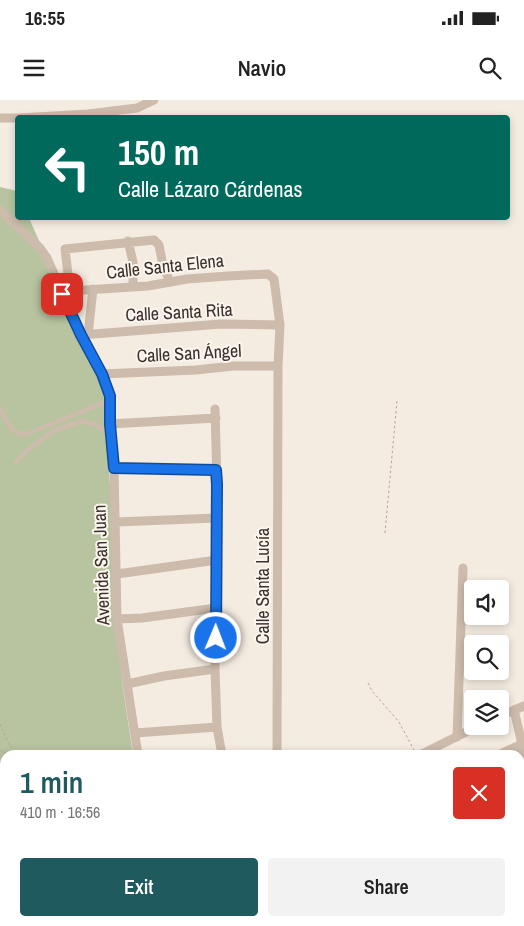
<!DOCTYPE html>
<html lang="en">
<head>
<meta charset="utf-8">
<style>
	:root { --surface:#fff; --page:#f2f2f2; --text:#222; --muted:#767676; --accent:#1f5a5e }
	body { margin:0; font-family:"Archivo Narrow",sans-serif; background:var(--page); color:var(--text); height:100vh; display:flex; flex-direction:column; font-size:19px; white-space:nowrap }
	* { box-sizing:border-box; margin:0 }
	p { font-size:16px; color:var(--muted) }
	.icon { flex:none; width:28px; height:28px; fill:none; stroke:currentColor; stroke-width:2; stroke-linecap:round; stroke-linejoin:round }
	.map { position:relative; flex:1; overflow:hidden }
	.sheet { position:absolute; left:0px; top:650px; width:525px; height:176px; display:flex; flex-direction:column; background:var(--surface); border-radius:15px 15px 0 0; box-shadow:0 2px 8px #0003 }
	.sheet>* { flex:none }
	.hud { position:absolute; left:15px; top:15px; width:495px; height:105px; border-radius:5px; box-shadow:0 2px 8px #0003; background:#00695c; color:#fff; overflow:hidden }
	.tools { position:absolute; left:464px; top:480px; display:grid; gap:10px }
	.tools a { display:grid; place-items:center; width:45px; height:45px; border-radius:5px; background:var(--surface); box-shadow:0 2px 8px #0003; font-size:25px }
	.pin { position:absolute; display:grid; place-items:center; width:42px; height:42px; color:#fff; margin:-21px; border-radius:10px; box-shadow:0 2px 8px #0006 }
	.me { position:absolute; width:55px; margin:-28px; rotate:1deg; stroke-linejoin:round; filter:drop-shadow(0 0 4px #0008) }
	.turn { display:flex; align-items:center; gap:18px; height:105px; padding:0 20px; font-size:22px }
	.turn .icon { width:65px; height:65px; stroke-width:2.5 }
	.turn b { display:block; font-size:35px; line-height:42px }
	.round { display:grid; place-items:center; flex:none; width:52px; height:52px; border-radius:5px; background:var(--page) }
	.headline { display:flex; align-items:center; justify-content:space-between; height:85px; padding:0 20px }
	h1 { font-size:30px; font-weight:600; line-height:38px; color:var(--accent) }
	.button { display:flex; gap:10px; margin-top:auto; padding:10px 20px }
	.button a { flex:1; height:58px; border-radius:5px; background:var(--accent); color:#fff; font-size:20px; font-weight:600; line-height:58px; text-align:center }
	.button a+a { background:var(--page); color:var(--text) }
	.status { display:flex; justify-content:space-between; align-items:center; height:35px; padding:0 25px; background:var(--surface); direction:ltr }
	.status svg { height:14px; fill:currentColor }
	header { display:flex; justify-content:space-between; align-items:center; height:65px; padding:0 20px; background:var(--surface); font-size:22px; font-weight:600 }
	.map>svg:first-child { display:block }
	.green { fill:#b8c4a0 }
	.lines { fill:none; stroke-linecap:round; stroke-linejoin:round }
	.path { stroke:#b9a596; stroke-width:1; stroke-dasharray:2.5 2.5; stroke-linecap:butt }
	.service { stroke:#cdbbac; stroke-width:4.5 }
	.minor { stroke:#cdbbac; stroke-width:9 }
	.route-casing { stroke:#114b97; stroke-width:12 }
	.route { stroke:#1a73e8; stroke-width:9 }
	.labels { text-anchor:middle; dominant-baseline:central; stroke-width:4; stroke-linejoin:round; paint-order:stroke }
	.street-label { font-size:18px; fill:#3b302b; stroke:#fbf5ee }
</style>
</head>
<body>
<div class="status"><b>16:55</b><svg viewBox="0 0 49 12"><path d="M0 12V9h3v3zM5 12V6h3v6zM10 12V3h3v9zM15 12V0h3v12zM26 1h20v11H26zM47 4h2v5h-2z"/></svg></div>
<header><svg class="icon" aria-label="menu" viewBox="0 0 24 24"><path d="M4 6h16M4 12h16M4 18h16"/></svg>Navio<svg class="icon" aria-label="search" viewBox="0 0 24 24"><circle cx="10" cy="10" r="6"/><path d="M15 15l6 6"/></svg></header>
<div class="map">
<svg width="524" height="826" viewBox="0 0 524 826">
	<rect width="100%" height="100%" fill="#f4ebe1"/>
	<!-- green -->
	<path class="green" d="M0,87l17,4 1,27h11l75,170 18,294 11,73h-128v166h235l5,5h-245z"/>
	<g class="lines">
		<!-- path -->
		<path class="path" d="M385,433l12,-132
			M368,583l4,8 27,31 15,28
			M0,624l8,18 9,13
			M0,650l10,5
			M366,821l1,5"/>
		<!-- service -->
		<path class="service" d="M0,308c7,13 10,27 27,26l83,-34
			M16,362l8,-9 29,-22 29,-10 15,4 13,10"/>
		<!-- minor -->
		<path class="minor" d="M0,18h18
			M19,18l69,-4 49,-6 17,-8
			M0,110l40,38 7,10 34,77 20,39 9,21v29l4,44 3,151 21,136
			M128,141l5,21v25
			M70,191l-5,-42 89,-9 5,5 4,21 7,16
			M62,194l8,-3 78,-5 39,-7 41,-3 40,-2 6,5 6,46 -2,41 -1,389
			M81,235l140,-11 59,1
			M88,235l5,-46
			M101,274l95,-4 37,-4h45
			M215,309l2,75 -2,185 2,58 5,28
			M110,324l106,-6
			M114,368l101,2
			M116,422l101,-4
			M117,474l100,-14
			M117,519l25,-1 74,-10
			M127,584l37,-8 51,-7
			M514,610l8,34 -2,31
			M500,616l24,-10
			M135,633l82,-6
			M457,637l6,-169
			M420,655l58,-29
			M498,655l26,-12
			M520,708l4,11
			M520,735l4,-2
			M520,814l4,7
			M136,821l1,5
			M466,821l3,5"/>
	</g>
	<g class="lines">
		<defs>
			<path id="route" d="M62,194l19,41 21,39 8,22v28l4,44 102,2 1,14 -1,154"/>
		</defs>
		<!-- route casing -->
		<use href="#route" class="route-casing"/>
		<!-- route -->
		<use href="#route" class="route"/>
	</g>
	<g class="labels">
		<!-- street labels -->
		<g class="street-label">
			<text transform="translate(165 166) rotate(-6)">Calle Santa Elena</text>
			<text transform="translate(179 212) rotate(-3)">Calle Santa Rita</text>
			<text transform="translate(189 253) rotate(-3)">Calle San Ángel</text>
			<text transform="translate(101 465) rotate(-92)">Avenida San Juan</text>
			<text transform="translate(262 486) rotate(-90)">Calle Santa Lucía</text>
		</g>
	</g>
</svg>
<div class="tools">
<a><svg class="icon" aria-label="sound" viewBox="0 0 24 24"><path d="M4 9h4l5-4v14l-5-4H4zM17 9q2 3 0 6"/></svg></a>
<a><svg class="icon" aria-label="search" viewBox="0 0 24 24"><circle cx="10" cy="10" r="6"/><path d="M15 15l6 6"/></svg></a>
<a><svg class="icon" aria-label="layers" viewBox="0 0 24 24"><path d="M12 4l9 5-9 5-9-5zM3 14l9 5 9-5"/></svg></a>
</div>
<div class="pin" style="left:62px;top:194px;background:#d93025"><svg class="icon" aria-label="arrive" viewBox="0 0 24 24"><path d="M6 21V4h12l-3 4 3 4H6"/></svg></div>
<svg class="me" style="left:216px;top:538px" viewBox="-20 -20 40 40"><circle r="17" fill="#1a73e8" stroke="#fff" stroke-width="3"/><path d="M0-11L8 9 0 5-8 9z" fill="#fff"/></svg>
<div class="hud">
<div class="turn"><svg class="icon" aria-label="left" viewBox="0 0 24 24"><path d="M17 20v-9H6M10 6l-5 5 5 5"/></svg><div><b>150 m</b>Calle Lázaro Cárdenas</div></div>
</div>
<section class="sheet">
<div class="headline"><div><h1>1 min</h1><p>410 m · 16:56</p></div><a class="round" style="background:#d93025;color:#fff"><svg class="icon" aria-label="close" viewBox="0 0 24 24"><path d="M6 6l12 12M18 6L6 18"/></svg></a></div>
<div class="button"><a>Exit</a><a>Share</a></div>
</section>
</div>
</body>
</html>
